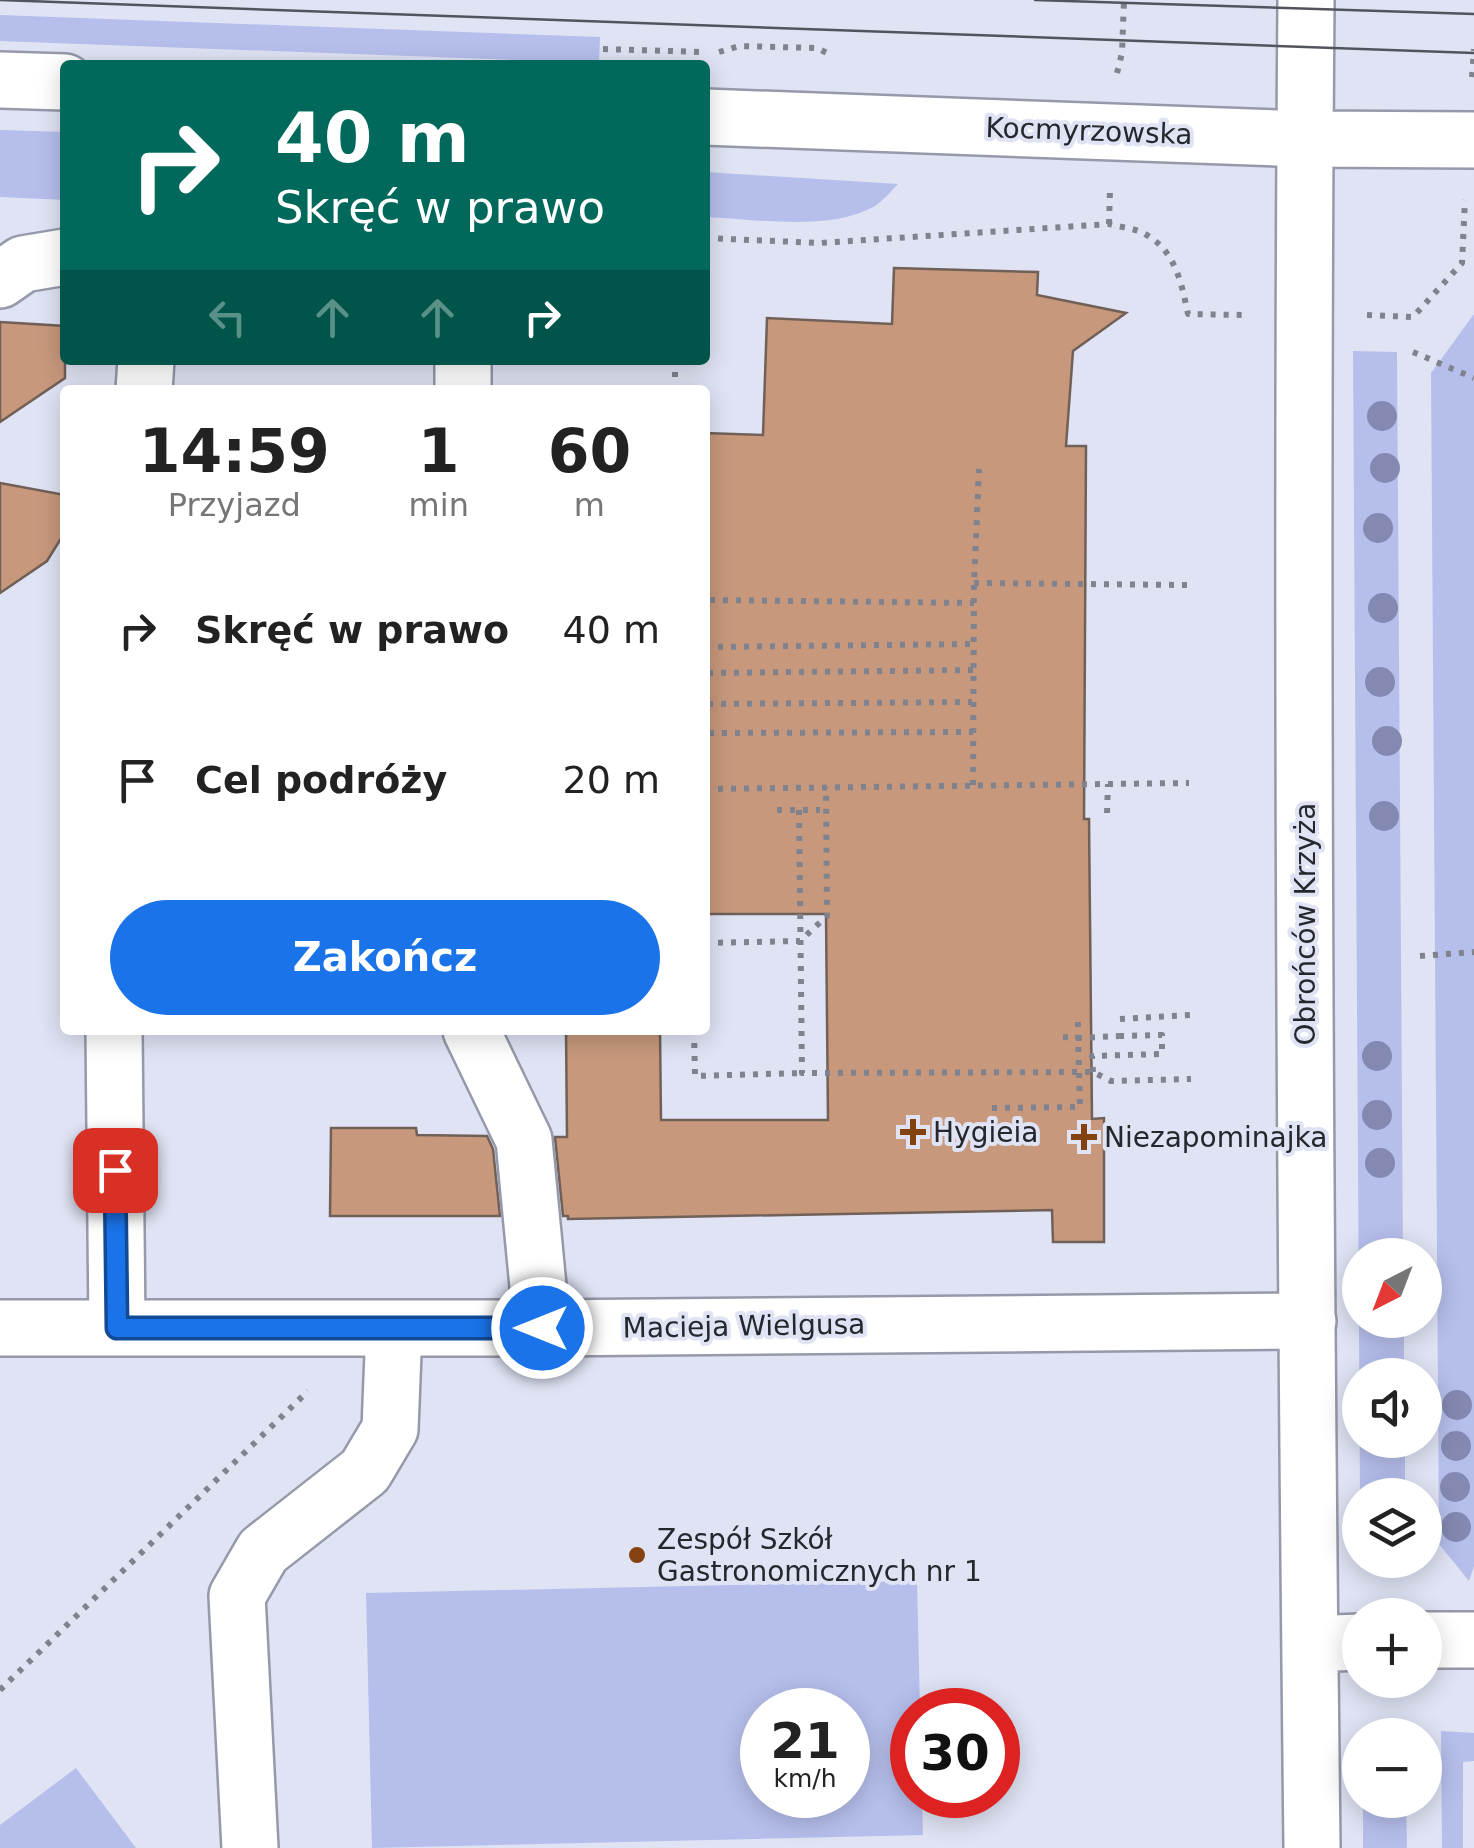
<!DOCTYPE html>
<html lang="pl">
<head>
<meta charset="utf-8">
<style>
	:root { --surface:#fff; --page:#f6f6f6; --text:#222; --muted:#767676; --accent:#1a73e8 }
	body { margin:0; font-family:"DejaVu Sans",sans-serif; background:var(--page); color:var(--text); height:100vh; display:flex; flex-direction:column; font-size:38px; white-space:nowrap }
	* { box-sizing:border-box; margin:0 }
	p { font-size:32px; color:var(--muted) }
	.icon { flex:none; width:55px; height:55px; fill:none; stroke:currentColor; stroke-width:2; stroke-linecap:round; stroke-linejoin:round }
	.map { position:relative; flex:1; overflow:hidden }
	.sheet { position:absolute; left:60px; top:385px; width:650px; height:650px; display:flex; flex-direction:column; background:var(--surface); border-radius:10px; box-shadow:0 5px 25px #0003 }
	.sheet>* { flex:none }
	.hud { position:absolute; left:60px; top:60px; width:650px; height:305px; border-radius:10px; box-shadow:0 5px 25px #0003; background:#00695c; color:#fff; overflow:hidden }
	.needle { width:65px; rotate:222deg }
	.fabs { position:absolute; left:1342px; top:1238px; display:grid; gap:20px }
	.fabs a { display:grid; place-items:center; width:100px; height:100px; border-radius:50%; background:var(--surface); box-shadow:0 5px 25px #0003; font-size:50px }
	.speed { position:absolute; left:740px; top:1688px; display:flex; gap:20px; font-size:50px; font-weight:700; text-align:center }
	.speed>* { display:grid; place-content:center; width:130px; height:130px; border-radius:50%; background:var(--surface); box-shadow:0 5px 25px #0003; line-height:1 }
	.speed small { font-size:25px; font-weight:400 }
	.speed .limit { border:15px solid #d22; background:#fff; color:#111 }
	.pin { position:absolute; display:grid; place-items:center; width:85px; height:85px; color:#fff; margin:-42px; border-radius:20px; box-shadow:0 5px 15px #0006 }
	.me { position:absolute; width:110px; margin:-55px; rotate:270deg; stroke-linejoin:round; filter:drop-shadow(0 0 8px #0008) }
	.turn { display:flex; align-items:center; gap:35px; height:210px; padding:0 50px; font-size:45px }
	.turn .icon { width:130px; height:130px; stroke-width:2.5 }
	.turn b { display:block; font-size:70px; line-height:85px }
	.lanes { display:flex; align-items:center; height:95px; padding:0 50px; background:#0003; justify-content:center; gap:50px; direction:ltr }
	.lanes .off { opacity:.35 }
	.eta { display:flex; justify-content:space-evenly; align-items:center; height:170px; text-align:center }
	.eta b { font-size:60px; font-weight:700; line-height:70px }
	.primary-button { display:flex; gap:20px; margin-top:auto; padding:20px 50px }
	.primary-button a { flex:1; height:115px; border-radius:60px; background:var(--accent); color:#fff; font-size:40px; font-weight:700; line-height:115px; text-align:center }
	ul { padding:0; list-style:none }
	li { display:flex; align-items:center; gap:30px; height:150px; padding:0 50px }
	li div { flex:1 }
	li b { display:block; font-size:38px }
	li em { font-style:normal }
	.map>svg:first-child { display:block }
	.green { fill:#b6bfec; fill-rule:evenodd }
	.building { fill:#c7987c; stroke:#706057; stroke-width:2.5 }
	.lines { fill:none; stroke-linecap:round; stroke-linejoin:round }
	.minor-casing { stroke:#9599a9; stroke-width:60 }
	.major-casing { stroke:#9599a9; stroke-width:60 }
	.path { stroke:#80838e; stroke-width:6; stroke-dasharray:5 8; stroke-linecap:butt }
	.minor { stroke:#fff; stroke-width:55 }
	.major { stroke:#fff; stroke-width:55 }
	.tram { stroke:#52545d; stroke-width:2.5 }
	.path-bridge { stroke:#80838e; stroke-width:6; stroke-dasharray:5 8; stroke-linecap:butt }
	.tree { fill:#8389b1 }
	.route-casing { stroke:#114b97; stroke-width:25 }
	.route { stroke:#1a73e8; stroke-width:18 }
	.poi-dot { fill:#854211; stroke:#dfe3f4; stroke-width:4 }
	.labels { text-anchor:middle; dominant-baseline:central; stroke-width:8; stroke-linejoin:round; paint-order:stroke }
	.street-label { font-size:28px; fill:#25272d; stroke:#dfe3f4 }
	.poi-label { font-size:28px; fill:#25272d; stroke:#dfe3f4; text-anchor:start }
</style>
</head>
<body>
<div class="map">
<svg width="1474" height="1848" viewBox="0 0 1474 1848">
	<rect width="100%" height="100%" fill="#dfe3f4"/>
	<!-- green -->
	<path class="green" d="M0,15l600,22 -1,26 -599,-22z
		M0,130l65,2v68l-65,-3z
		M705,172l193,12c-7,7 -14,16 -23,22 -45,26 -119,13 -170,11z
		M1474,314v1252l-5,15 -30,-37 -8,-1171z
		M1353,351l44,1 6,903h-43v65h44v55h-44v65h45v55h-45z
		M917,1581l3,129h-8v85h10l1,40 -551,13 -6,-255zM762,1710h86v85h-86z
		M1441,1731l33,2v28l-11,1v86h-21z
		M76,1768l60,80h-136v-23z
		M1363,1800h43l1,48h-44z"/>
	<!-- building -->
	<path class="building" d="M894,268l144,4 -1,23 89,18 -53,38 -7,95h20l-2,373h5l3,300 12,-1v124h-51l-1,-32 -484,9v-3h-5l-8,-79h12l-1,-107h94l1,90h167l-2,-206h-121v-481l58,2 4,-117 125,6z
		M0,322l65,4v52l-65,44z
		M0,483l65,12v37l-18,29 -47,32z
		M331,1128h85l1,7 70,1 6,13 7,67h-170z"/>
	<g class="lines">
		<defs>
			<path id="minor" d="M1306,0c-5,616 -1,1232 6,1848
				M0,280l23,-16 42,-7
				M463,360v30
				M144,390l2,-30
				M114,1030l3,298
				M471,1030l53,110 18,188
				M0,1328h542l766,-7
				M1425,1640h49
				M1310,1644l50,-2
				M250,1848l-13,-252 26,-45 102,-80 25,-42 4,-101"/>
			<path id="major" d="M0,80l65,2
				M705,117l600,22 169,1"/>
		</defs>
		<!-- minor casing -->
		<use href="#minor" class="minor-casing"/>
		<!-- major casing -->
		<use href="#major" class="major-casing"/>
		<!-- path -->
		<path class="path" d="M603,49l99,3
			M719,52l20,-6 78,2 16,8
			M1117,73l5,-20 2,-53
			M1472,77l2,-28
			M1109,224l1,-34
			M705,238l115,5 289,-19c10,3 23,4 32,8 34,16 40,49 47,82l56,1
			M1367,315l46,2 49,-54 3,-63
			M1413,352l61,26
			M675,390v-30
			M974,583l213,2
			M710,600l264,3
			M705,647l268,-3
			M708,673l265,-3
			M708,704l264,-2
			M709,733l264,-1
			M973,785l1,-202 5,-114
			M705,789l484,-6
			M777,810h43
			M799,810l3,263 291,-1 18,9 80,-2
			M1107,813l1,-29
			M705,943l95,-2 27,-25 -1,-129
			M1420,956l54,-4
			M1120,1019l71,-4
			M694,1030l1,46 107,-3
			M1063,1037l15,1v-16
			M1093,1072l-1,-16 70,-2v-19l-43,1
			M0,1690l308,-299"/>
		<!-- minor -->
		<use href="#minor" class="minor"/>
		<!-- major -->
		<use href="#major" class="major"/>
		<!-- tram -->
		<path class="tram" d="M0,0l1474,53
			M1035,0l439,14"/>
		<!-- path-bridge -->
		<path class="path-bridge" d="M992,1108l88,-1 -2,-69 41,-2"/>
	</g>
	<!-- trees -->
	<g class="tree">
		<circle cx="1382" cy="416" r="15"/>
		<circle cx="1385" cy="468" r="15"/>
		<circle cx="1378" cy="528" r="15"/>
		<circle cx="1383" cy="608" r="15"/>
		<circle cx="1380" cy="682" r="15"/>
		<circle cx="1387" cy="741" r="15"/>
		<circle cx="1384" cy="816" r="15"/>
		<circle cx="1377" cy="1056" r="15"/>
		<circle cx="1377" cy="1115" r="15"/>
		<circle cx="1380" cy="1163" r="15"/>
		<circle cx="1457" cy="1405" r="15"/>
		<circle cx="1456" cy="1446" r="15"/>
		<circle cx="1455" cy="1487" r="15"/>
		<circle cx="1456" cy="1527" r="15"/>
	</g>
	<g class="lines">
		<defs>
			<path id="route" d="M115,1170l2,158h425"/>
		</defs>
		<!-- route casing -->
		<use href="#route" class="route-casing"/>
		<!-- route -->
		<use href="#route" class="route"/>
	</g>
	<!-- markers -->
	<g class="poi-dot">
		<path d="M908 1117h10v10h10v10h-10v10h-10v-10h-10v-10h10z"/>
		<path d="M1079 1122h10v10h10v10h-10v10h-10v-10h-10v-10h10z"/>
		<circle cx="637" cy="1555" r="10"/>
	</g>
	<g class="labels">
		<!-- street labels -->
		<g class="street-label">
			<text transform="translate(1089 131) rotate(2)">Kocmyrzowska</text>
			<text transform="translate(1305 924) rotate(-90)">Obrońców Krzyża</text>
			<text transform="translate(744 1326) rotate(-1)">Macieja Wielgusa</text>
		</g>
		<!-- poi labels -->
		<g class="poi-label">
			<text x="933" y="1132">Hygieia</text>
			<text x="1104" y="1137">Niezapominajka</text>
			<text x="657" y="1539">Zespół Szkół<tspan x="657" dy="32">Gastronomicznych nr 1</tspan></text>
		</g>
	</g>
</svg>
<div class="fabs">
<a><svg class="needle" viewBox="-14 -14 28 28"><path d="M0-13l5 13h-10z" fill="#e53935"/><path d="M0 13l5-13h-10z" fill="#767676"/></svg></a>
<a><svg class="icon" aria-label="sound" viewBox="0 0 24 24"><path d="M4 9h4l5-4v14l-5-4H4zM17 9q2 3 0 6"/></svg></a>
<a><svg class="icon" aria-label="layers" viewBox="0 0 24 24"><path d="M12 4l9 5-9 5-9-5zM3 14l9 5 9-5"/></svg></a>
<a>+</a>
<a>−</a>
</div>
<div class="speed"><div>21<small>km/h</small></div><div class="limit">30</div></div>
<div class="pin" style="left:115px;top:1170px;background:#d93025"><svg class="icon" aria-label="arrive" viewBox="0 0 24 24"><path d="M6 21V4h12l-3 4 3 4H6"/></svg></div>
<svg class="me" style="left:542px;top:1328px" viewBox="-20 -20 40 40"><circle r="17" fill="#1a73e8" stroke="#fff" stroke-width="3"/><path d="M0-11L8 9 0 5-8 9z" fill="#fff"/></svg>
<div class="hud">
<div class="turn"><svg class="icon" aria-label="right" viewBox="0 0 24 24"><path d="M7 20v-9h11M14 6l5 5-5 5"/></svg><div><b>40 m</b>Skręć w prawo</div></div>
<div class="lanes"><svg class="icon off" aria-label="left" viewBox="0 0 24 24"><path d="M17 20v-9H6M10 6l-5 5 5 5"/></svg><svg class="icon off" aria-label="ahead" viewBox="0 0 24 24"><path d="M12 20V5M6 11l6-6 6 6"/></svg><svg class="icon off" aria-label="ahead" viewBox="0 0 24 24"><path d="M12 20V5M6 11l6-6 6 6"/></svg><svg class="icon" aria-label="right" viewBox="0 0 24 24"><path d="M7 20v-9h11M14 6l5 5-5 5"/></svg></div>
</div>
<section class="sheet">
<div class="eta">
<div><b>14:59</b><p>Przyjazd</p></div>
<div><b>1</b><p>min</p></div>
<div><b>60</b><p>m</p></div>
</div>
<ul>
<li><svg class="icon" aria-label="right" viewBox="0 0 24 24"><path d="M7 20v-9h11M14 6l5 5-5 5"/></svg><div><b>Skręć w prawo</b></div><em>40 m</em></li>
<li><svg class="icon" aria-label="arrive" viewBox="0 0 24 24"><path d="M6 21V4h12l-3 4 3 4H6"/></svg><div><b>Cel podróży</b></div><em>20 m</em></li>
</ul>
<div class="primary-button"><a>Zakończ</a></div>
</section>
</div>
</body>
</html>
